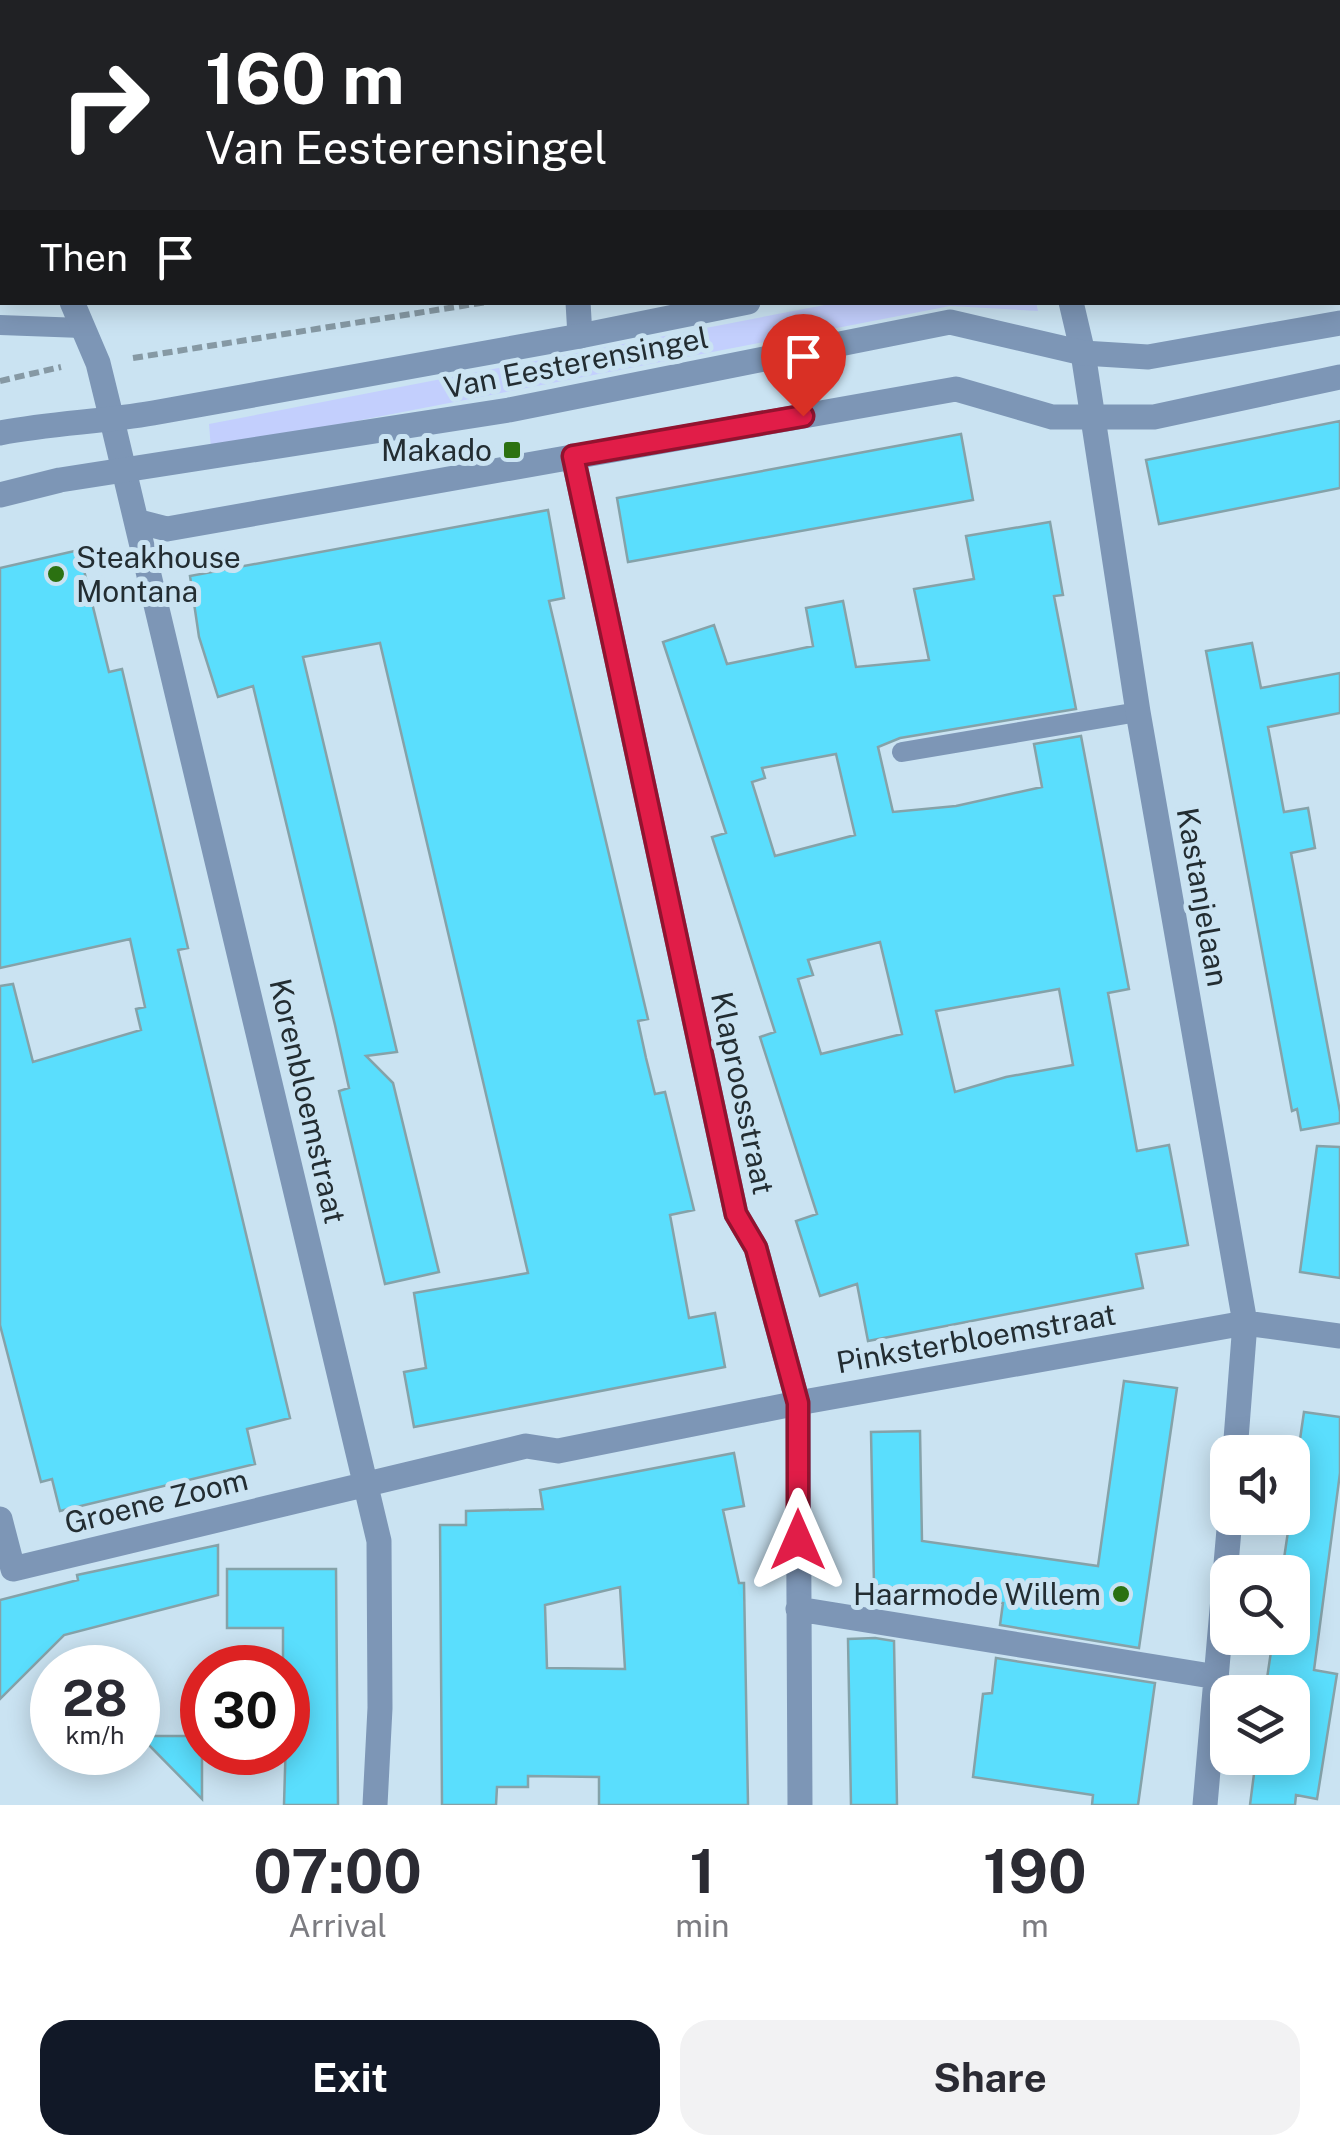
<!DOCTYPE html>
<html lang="en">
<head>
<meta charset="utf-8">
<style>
	:root { --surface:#fff; --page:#f2f2f3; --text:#2b2b33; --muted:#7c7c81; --accent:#111827 }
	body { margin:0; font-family:"Public Sans",sans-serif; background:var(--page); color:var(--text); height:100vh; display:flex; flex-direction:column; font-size:38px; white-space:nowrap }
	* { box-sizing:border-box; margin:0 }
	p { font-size:32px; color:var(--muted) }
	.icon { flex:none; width:55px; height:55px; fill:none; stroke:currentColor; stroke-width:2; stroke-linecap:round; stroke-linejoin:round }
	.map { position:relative; height:1805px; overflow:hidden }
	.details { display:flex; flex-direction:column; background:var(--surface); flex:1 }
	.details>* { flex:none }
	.guide { position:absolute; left:0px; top:0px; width:1340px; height:305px; box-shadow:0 5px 25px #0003; background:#202124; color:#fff; overflow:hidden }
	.controls { position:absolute; left:1210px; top:1435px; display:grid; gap:20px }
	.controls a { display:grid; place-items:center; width:100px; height:100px; border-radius:20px; background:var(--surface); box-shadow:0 5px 25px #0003; font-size:50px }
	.speed { position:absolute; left:30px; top:1645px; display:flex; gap:20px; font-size:50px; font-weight:700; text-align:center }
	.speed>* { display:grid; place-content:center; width:130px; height:130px; border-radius:50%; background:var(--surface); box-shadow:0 5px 25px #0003; line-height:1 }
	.speed small { font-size:25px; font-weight:400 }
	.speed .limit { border:15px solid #d22; background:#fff; color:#111 }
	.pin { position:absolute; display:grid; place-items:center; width:85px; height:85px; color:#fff; margin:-102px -42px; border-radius:50% 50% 50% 0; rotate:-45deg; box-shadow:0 0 10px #0007 }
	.pin .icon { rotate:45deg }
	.me { position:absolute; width:110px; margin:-55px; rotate:0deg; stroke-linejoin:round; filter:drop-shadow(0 0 8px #0008) }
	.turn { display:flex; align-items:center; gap:35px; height:210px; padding:0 40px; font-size:45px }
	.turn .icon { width:130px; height:130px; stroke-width:2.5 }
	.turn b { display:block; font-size:70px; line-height:85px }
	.then { display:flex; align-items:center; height:95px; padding:0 40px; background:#0003; gap:20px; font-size:38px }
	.eta { display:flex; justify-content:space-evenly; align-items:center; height:170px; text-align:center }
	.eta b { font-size:60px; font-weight:700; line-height:70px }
	.cta { display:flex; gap:20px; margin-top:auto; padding:20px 40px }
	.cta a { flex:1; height:115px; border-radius:30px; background:var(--accent); color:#fff; font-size:40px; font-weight:700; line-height:115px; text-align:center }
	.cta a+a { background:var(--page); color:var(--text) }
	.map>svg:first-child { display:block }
	.green { fill:#c3cffd }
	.building { fill:#5adefd; stroke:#85a2a9; stroke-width:2.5; fill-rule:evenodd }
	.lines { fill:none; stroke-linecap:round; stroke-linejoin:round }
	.path { stroke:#8699a4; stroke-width:6; stroke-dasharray:10 5; stroke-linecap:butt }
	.service { stroke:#7d96b6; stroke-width:20 }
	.minor { stroke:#7d96b6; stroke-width:25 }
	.tertiary { stroke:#7d96b6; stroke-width:25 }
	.route-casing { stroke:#92132f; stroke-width:25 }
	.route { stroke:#e11d48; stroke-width:18 }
	.poi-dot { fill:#2b7111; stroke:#cae3f2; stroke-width:4 }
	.labels { text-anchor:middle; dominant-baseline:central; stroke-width:10; stroke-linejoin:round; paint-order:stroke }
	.street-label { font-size:30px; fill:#232d32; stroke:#cae3f2 }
	.poi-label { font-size:30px; fill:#232d32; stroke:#cae3f2; text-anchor:end }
</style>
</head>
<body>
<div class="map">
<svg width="1340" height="1805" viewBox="0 0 1340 1805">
	<rect width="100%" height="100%" fill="#cae3f2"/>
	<!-- green -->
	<path class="green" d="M1036,302l2,9 -88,-5 -739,143 -2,-25 626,-121z"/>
	<!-- building -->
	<path class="building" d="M1340,421v67l-181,36 -13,-64z
		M961,434l12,66 -345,62 -11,-64z
		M548,510l16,88 -15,3 99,418 -10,2 8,37 9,36 10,-2 29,118 -24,5 19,103 26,-5 10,54 -311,60 -10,-55 22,-4 -12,-75 114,-20 -148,-630 -77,14 94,395 -31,4 27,27 46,189 -54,12 -46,-193 10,-3 -14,-63 -82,-339 -35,11 -19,-60 -9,-61z
		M1050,522l13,73 -9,1 22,113 -176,29 -22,9 15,65 63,-6 86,-19 -8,-43 47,-8 48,253 -21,4 29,158 32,-6 19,100 -52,9 7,34 -275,53 -11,-57 -37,12 -24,-75 21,-7 -57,-177 15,-5 -63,-195 14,-4 -63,-191 51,-17 13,39 86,-18 -7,-38 37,-7 13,66 73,-7 -15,-71 60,-10 -8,-43zM836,754l19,81 -80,21 -23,-74 13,-4 -3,-10zM880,942l22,92 -81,20 -23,-75 15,-4 -5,-15zM1059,989l14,76 -67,12 -51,15 -19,-81z
		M79,550l30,122 13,-3 66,279 -10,2 112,468 -43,11 8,35 -195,47 -8,-32 -11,3 -41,-157v-339l13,-2 20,78 108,-32 -5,-21 9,-2 -15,-68 -130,29v-400z
		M1252,643l9,45 79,-15v40l-72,14 16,85 24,-4 7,40 -24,5 49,259v11l-39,7 -4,-21 -5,2 -86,-460z
		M1317,1146l23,1v131l-40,-6z
		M1124,1381l53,7 -38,260 -139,-23 3,-22 -129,-18 -3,-153 49,-1 2,110 176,25z
		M1304,1412l36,5v56l-26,197 23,4 -20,125 -21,-4 -1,10h-45l6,-47h36v-66h-27l8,-54h19v-66h-10l8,-54h2v-24z
		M734,1453l10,53 -21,4 16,73h5l4,222h-149v-28l-71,-1v11h-31l-1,18h-54l-2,-280h26v-14l77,-2 -3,-19zM620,1587l5,82 -78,-1 -2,-63z
		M218,1545v50l-154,40 -64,64v-99l78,-20 -1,-5z
		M227,1569h109l2,236h-54l4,-137h-5v-40h-56z
		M875,1638l19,3 3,164h-46l-3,-166z
		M996,1658l159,25 -17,122h-46l1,-10 -120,-18 10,-83 9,-1z
		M140,1736h62v63z"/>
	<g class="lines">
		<!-- path -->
		<path class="path" d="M1338,139l2,-1
			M133,358l354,-56
			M0,381l61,-14"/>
		<!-- service -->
		<path class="service" d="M0,325l82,3
			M902,752l236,-40"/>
		<!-- minor -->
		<path class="minor" d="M509,0l1,2
			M1009,0v2
			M0,88l2,9
			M72,302l26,61 14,57 267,1121 1,167 -5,97
			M578,302l2,34
			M1071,302l12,51 55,359 107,611 -10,129
			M573,456l163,758 20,34 42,155 2,402
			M136,521l31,8 789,-140 96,28h102l186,-40
			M0,1519l13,50 513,-123 32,5 240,-48 447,-80 95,13
			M798,1609l419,68
			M1205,1805l25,-287"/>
		<!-- tertiary -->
		<path class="tertiary" d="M1338,184l2,-1
			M0,433c51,-10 102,-11 153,-20l427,-77 168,-34
			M0,495l60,-15 449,-70 441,-88 133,31 65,4 192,-34"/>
	</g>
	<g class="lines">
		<defs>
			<path id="route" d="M798,1540v-137l-42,-155 -20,-34 -163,-758 230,-40"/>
		</defs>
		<!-- route casing -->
		<use href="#route" class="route-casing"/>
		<!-- route -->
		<use href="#route" class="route"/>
	</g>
	<!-- markers -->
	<g class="poi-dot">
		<rect x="502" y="440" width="20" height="20" rx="5"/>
		<circle cx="56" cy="574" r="10"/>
		<circle cx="1121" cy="1594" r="10"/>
	</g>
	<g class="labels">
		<!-- street labels -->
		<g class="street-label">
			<text transform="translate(576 362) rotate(-11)">Van Eesterensingel</text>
			<text transform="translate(1203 897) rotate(80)">Kastanjelaan</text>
			<text transform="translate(743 1093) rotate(78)">Klaproosstraat</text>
			<text transform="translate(308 1101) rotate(77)">Korenbloemstraat</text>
			<text transform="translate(976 1338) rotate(-10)">Pinksterbloemstraat</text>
			<text transform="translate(156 1501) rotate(-14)">Groene Zoom</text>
		</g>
		<!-- poi labels -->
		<g class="poi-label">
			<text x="492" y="450">Makado</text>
			<text x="76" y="557" text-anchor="start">Steakhouse<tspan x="76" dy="34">Montana</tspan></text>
			<text x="1101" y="1594">Haarmode Willem</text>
		</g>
	</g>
</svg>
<div class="controls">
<a><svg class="icon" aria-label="sound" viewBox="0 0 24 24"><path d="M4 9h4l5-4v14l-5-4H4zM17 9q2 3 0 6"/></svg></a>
<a><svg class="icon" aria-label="search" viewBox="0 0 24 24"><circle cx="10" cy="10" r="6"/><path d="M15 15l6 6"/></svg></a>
<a><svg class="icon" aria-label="layers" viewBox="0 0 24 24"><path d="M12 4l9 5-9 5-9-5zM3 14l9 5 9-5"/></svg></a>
</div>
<div class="speed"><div>28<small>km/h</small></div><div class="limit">30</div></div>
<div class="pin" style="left:803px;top:416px;background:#d93025"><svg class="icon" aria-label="arrive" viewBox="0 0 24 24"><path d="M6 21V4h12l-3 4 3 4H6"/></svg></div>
<svg class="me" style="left:798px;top:1540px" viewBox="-20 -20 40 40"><path d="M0-17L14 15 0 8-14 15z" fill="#e11d48" stroke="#fff" stroke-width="4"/></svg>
<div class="guide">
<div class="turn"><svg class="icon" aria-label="right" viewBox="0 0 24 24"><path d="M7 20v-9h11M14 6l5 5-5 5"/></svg><div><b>160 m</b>Van Eesterensingel</div></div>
<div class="then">Then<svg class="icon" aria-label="arrive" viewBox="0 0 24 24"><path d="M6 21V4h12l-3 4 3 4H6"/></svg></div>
</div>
</div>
<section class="details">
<div class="eta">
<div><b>07:00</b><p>Arrival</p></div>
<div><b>1</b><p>min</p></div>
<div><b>190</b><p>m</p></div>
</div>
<div class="cta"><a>Exit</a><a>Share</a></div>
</section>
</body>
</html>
